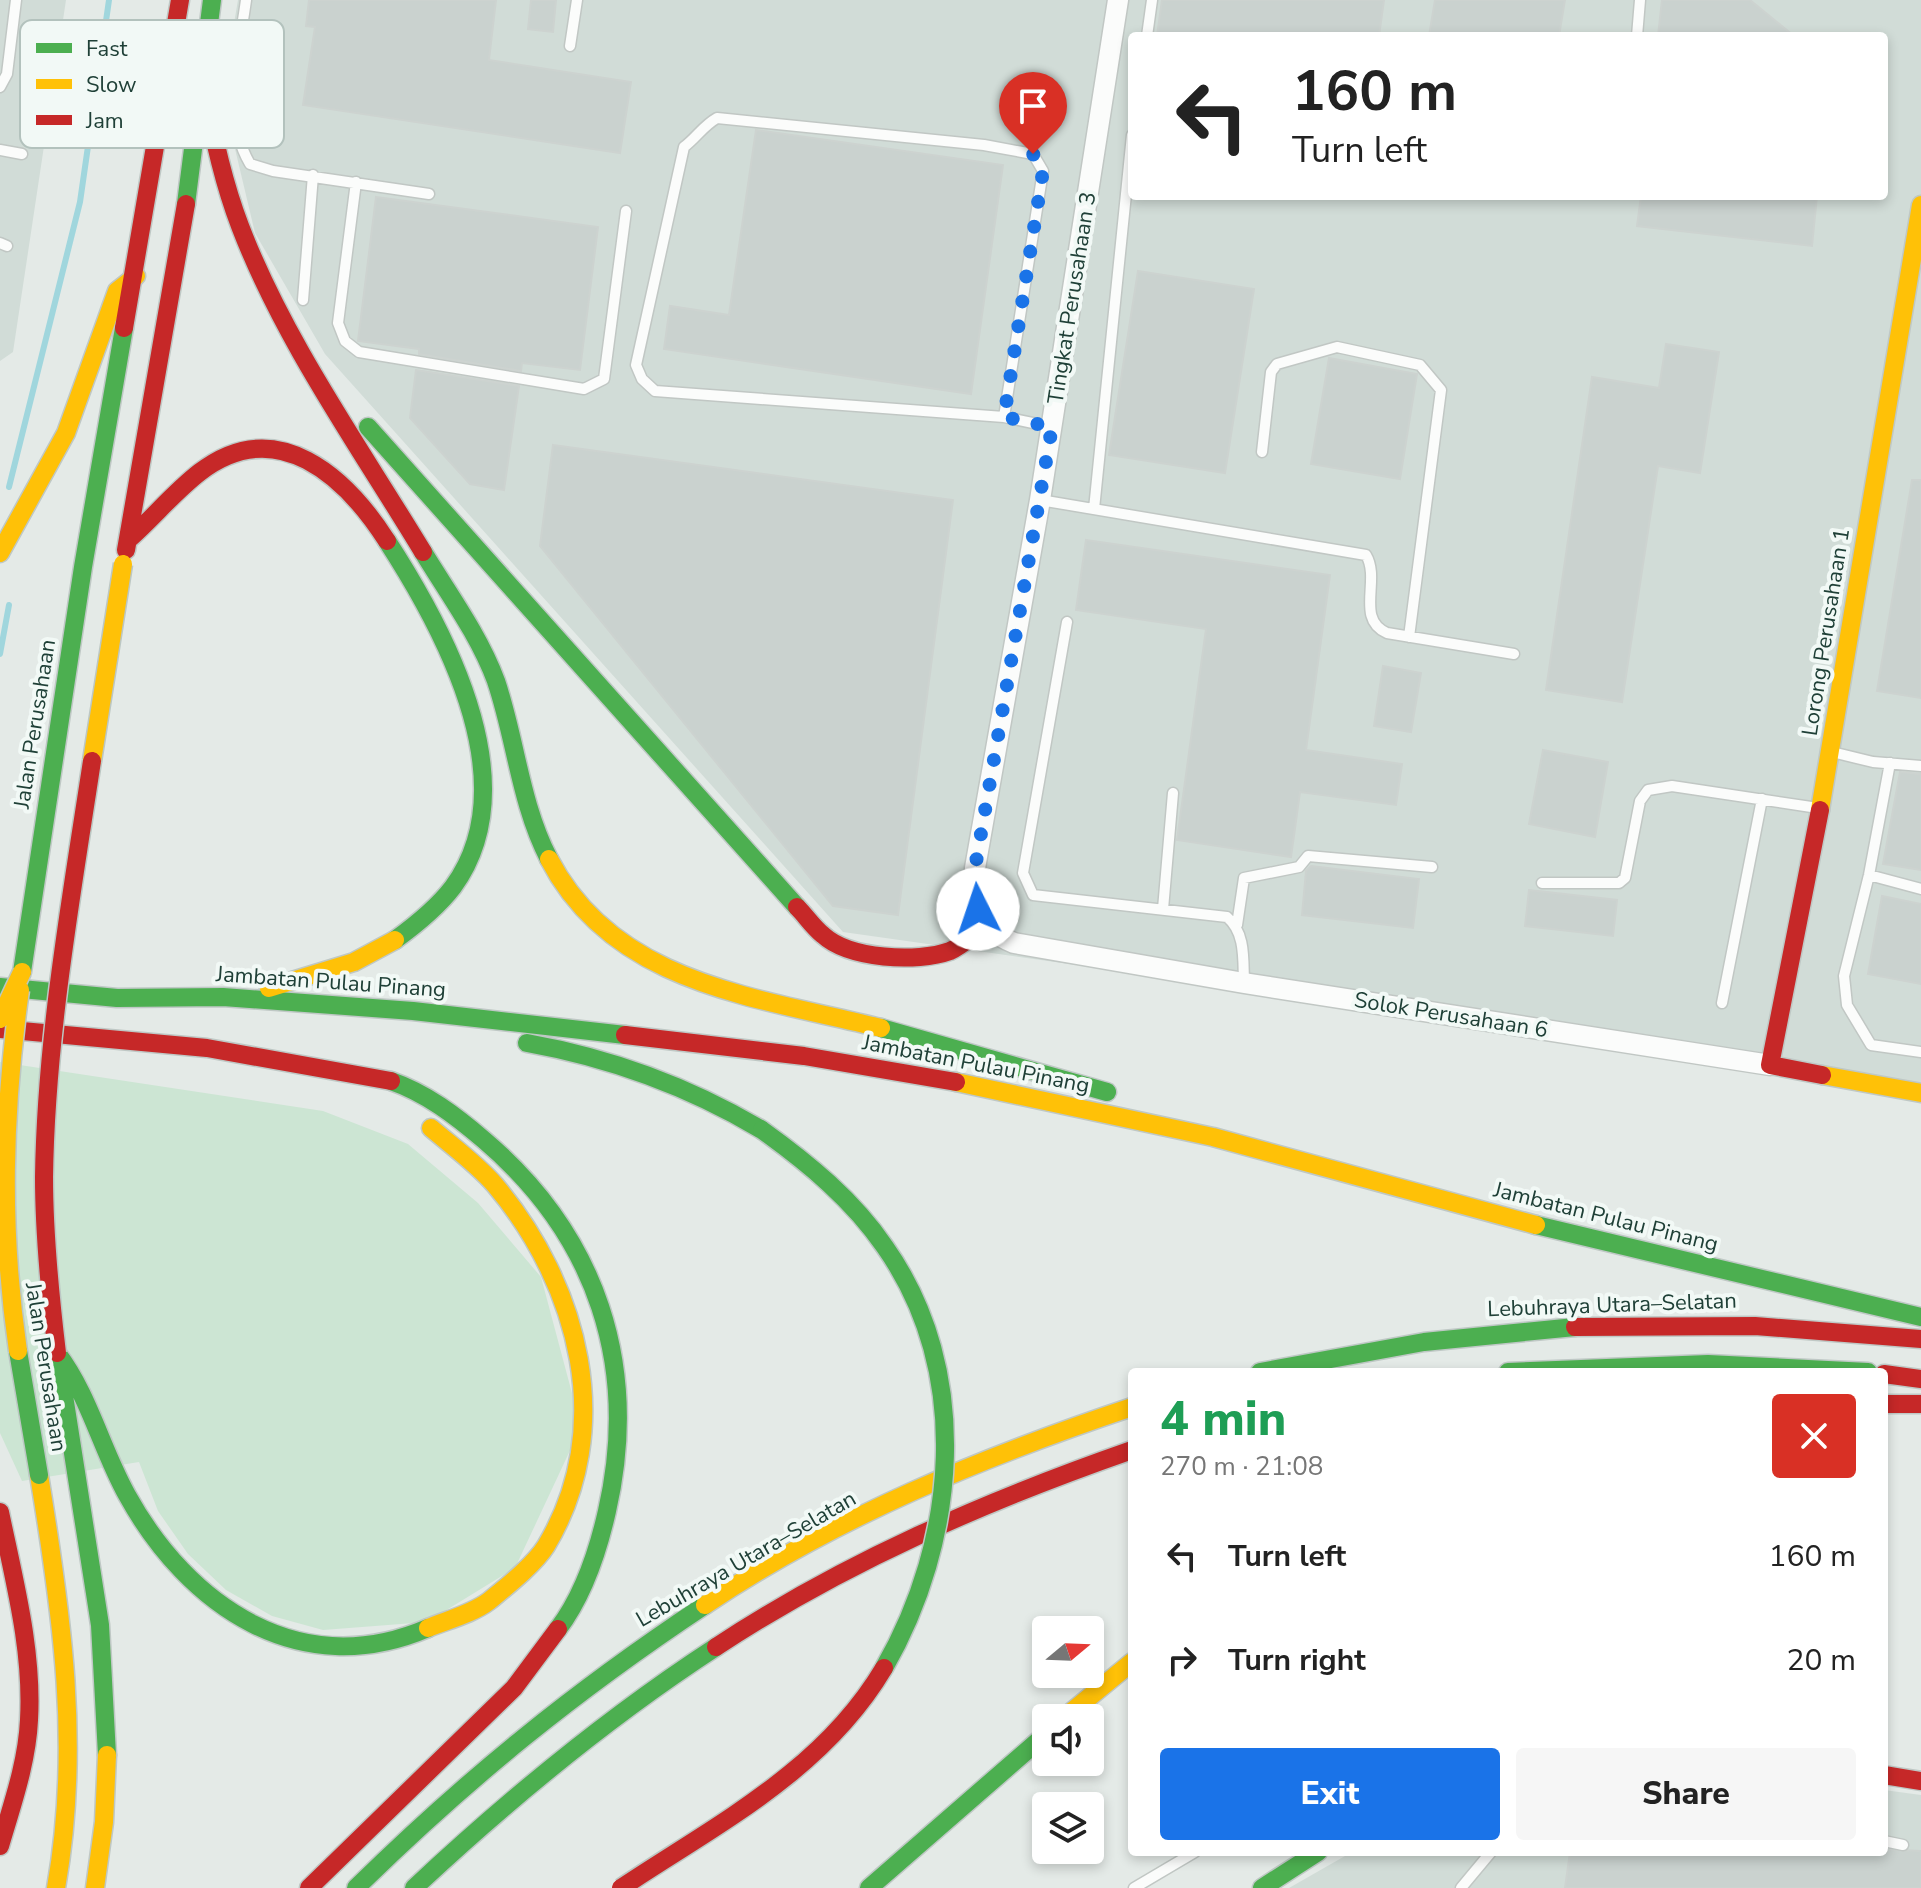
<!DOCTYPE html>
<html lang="en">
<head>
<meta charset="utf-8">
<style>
	:root { --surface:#fff; --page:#f6f6f6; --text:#222; --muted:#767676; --accent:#1a73e8 }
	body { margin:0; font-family:"Nunito Sans",sans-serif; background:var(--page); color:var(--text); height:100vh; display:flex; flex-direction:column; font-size:30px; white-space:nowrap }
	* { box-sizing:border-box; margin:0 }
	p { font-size:26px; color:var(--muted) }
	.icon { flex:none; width:44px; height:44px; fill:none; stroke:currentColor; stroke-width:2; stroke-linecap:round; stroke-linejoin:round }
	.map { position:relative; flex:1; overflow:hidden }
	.side { position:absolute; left:1128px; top:1368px; width:760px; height:488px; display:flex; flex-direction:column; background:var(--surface); border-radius:8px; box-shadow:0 4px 12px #0003 }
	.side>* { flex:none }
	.top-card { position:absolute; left:1128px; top:32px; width:760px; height:168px; border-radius:8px; box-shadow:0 4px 12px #0003; background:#fff; color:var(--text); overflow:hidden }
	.needle { width:52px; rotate:71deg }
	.fabs { position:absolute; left:1032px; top:1616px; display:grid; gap:16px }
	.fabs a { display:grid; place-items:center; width:72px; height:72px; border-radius:8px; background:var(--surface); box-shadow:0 4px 12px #0003; font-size:40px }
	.pin { position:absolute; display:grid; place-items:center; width:68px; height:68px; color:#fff; margin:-82px -34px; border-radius:50% 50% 50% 0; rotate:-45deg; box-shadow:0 0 8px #0007 }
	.pin .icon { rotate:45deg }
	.me { position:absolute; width:88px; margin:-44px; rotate:356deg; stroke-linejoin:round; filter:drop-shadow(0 0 6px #0008) }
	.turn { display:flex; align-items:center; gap:28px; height:168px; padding:0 32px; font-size:36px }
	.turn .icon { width:104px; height:104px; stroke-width:2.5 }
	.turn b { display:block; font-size:56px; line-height:68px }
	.round { display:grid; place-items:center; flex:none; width:84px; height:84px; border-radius:8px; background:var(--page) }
	.head { display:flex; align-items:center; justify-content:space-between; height:136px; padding:0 32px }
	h1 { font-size:48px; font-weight:800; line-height:60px; color:#1e9e55 }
	.primary-button { display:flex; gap:16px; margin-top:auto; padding:16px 32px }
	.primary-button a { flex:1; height:92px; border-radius:8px; background:var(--accent); color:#fff; font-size:32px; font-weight:800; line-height:92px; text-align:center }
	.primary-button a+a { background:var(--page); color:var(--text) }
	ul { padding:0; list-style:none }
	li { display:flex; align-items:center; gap:24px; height:104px; padding:0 32px }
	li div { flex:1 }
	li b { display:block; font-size:30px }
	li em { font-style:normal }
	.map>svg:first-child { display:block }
	.built { fill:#d1dcd7; fill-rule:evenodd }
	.green { fill:#cce5d3 }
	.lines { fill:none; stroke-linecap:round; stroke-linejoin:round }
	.stream { stroke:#a0d6dd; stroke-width:6 }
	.building { fill:#cad2cf; stroke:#cdd3d0; stroke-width:2 }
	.lane-casing { stroke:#c1c7c4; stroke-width:13 }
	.street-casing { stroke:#c1c7c4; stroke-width:23 }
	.fast-casing { stroke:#bfc8c5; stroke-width:21 }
	.slow-casing { stroke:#bfc8c5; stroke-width:21 }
	.jam-casing { stroke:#bfc8c5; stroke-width:21 }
	.lane { stroke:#fbfcfb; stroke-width:10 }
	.street { stroke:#fbfcfb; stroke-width:20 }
	.fast { stroke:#4caf50; stroke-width:18 }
	.slow { stroke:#ffc107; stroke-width:18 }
	.jam { stroke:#c62828; stroke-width:18 }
	.fast-bridge-casing { stroke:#bcc7c3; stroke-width:21; stroke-linecap:butt }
	.slow-bridge-casing { stroke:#bcc7c3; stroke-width:21; stroke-linecap:butt }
	.jam-bridge-casing { stroke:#bcc7c3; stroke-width:21; stroke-linecap:butt }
	.fast-bridge { stroke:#4caf50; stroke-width:18 }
	.slow-bridge { stroke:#ffc107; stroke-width:18 }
	.jam-bridge { stroke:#c62828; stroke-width:18 }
	.route { stroke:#1a73e8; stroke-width:14; stroke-dasharray:0 25.2 }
	.labels { text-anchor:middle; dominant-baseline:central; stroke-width:8; stroke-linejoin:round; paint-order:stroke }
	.street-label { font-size:22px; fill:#1f4037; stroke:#f2f9f6 }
	.key { fill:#f2f9f6; stroke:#b3c2bd; stroke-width:2 }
	.key-label { font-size:22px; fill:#1f4037 }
</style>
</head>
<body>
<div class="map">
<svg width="1921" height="1888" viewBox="0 0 1921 1888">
	<rect width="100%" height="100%" fill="#e4eae7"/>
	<!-- built -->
	<path class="built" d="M0,0h66l-53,352 -13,9z
		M238,0h1683v1084l-1078,-152 -518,-578 -70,-121 -33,-139zM1132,36h752v160h-752z
		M1884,1790l37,5v93h-632l63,-36h532z"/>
	<!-- green -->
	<path class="green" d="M0,1062l323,49 85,33 70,59 63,74 40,150 -66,141 -88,54 -104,8 -51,-14 -46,-26 -38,-36 -30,-43 -19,-49 -117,19 -22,-48z"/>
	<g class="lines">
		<!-- stream -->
		<path class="stream" d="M9,487l71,-285 29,-202
			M0,654l9,-49"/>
	</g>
	<!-- building -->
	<path class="building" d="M309,0h187l-7,60 142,22 -11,71 -317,-48 12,-78 -9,-1z
		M531,0h25l-3,32 -25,-3z
		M1162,0h222l-5,36h-222z
		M1435,0h130l-6,36h-130z
		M1662,0h88l44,36h-136z
		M756,130l247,35 -32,229 -307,-45 6,-43 59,9z
		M1641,196h176l-5,50 -175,-20z
		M376,197l222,30 -18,143 -58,-7 -1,8 -102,-17v-5l-61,-8z
		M1138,271l116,18 -29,184 -116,-18z
		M1666,344l53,8 -19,121 -42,-7 -36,236 -76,-12 46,-313 67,11z
		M1329,358l88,16 -17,105 -89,-15z
		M416,370l103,16 -15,104 -34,-6 -60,-66z
		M553,445l400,55 -55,415 -65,-9 -293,-360z
		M1912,480h9v218l-44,-7z
		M1086,540l244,35 -24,175 96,14 -6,41 -96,-13 -9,65 -114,-17 29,-211 -130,-19z
		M1383,666l38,7 -10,59 -37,-6z
		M1543,750l65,12 -13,75 -66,-13z
		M1900,772l21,2v96l-38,-6z
		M1311,866l108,13 -6,49 -111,-13 4,-44z
		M1529,890l88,10 -4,36 -88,-10z
		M1882,896l39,8v80l-53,-10z
		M1884,1849l37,2v37h-356l5,-36h314z"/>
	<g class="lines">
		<defs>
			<path id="lane" d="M246,0c-7,53 -25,115 4,164l23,7 156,23
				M1147,36l5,-36
				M1637,36l3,-36
				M570,46l7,-46
				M0,87l7,-13 9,-74
				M0,150l22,4
				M356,182l-18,141 7,18 14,11 225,37 20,-10 22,-168
				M0,243l7,3
				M303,300l10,-125
				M1004,417l39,-246 -10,-17 -49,-9 -267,-27c-14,8 -20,19 -33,29l-48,218 6,14 13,12 349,26 48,10
				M1262,452l9,-80 6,-8 60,-17 83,18 21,25 -32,247
				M1040,500l326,55c15,25 -11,64 21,78l127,21
				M1094,509l38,-374
				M1067,622l-44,251 10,22 194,22c19,16 16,43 17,66
				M1832,752l41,10 48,4
				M1890,763l-21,112 -25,101 3,29 24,40 50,7
				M1869,875l52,14
				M1542,883h77l6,-5 15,-77 8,-11 24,-4 146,22
				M1163,909l10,-116
				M1237,925l7,-47 55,-11 9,-11 124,11
				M1722,1003l40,-204
				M1884,1841l19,4
				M1134,1888l61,-36
				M1461,1888l30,-36"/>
			<path id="street" d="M1118,0l-78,500 -65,368c-2,37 2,60 39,75l230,40 526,82"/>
			<path id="fast" d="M186,204l26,-204
				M368,427l429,480
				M387,541c59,91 141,243 66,346 -16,21 -36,37 -58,53
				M423,552c25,41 56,83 73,129 20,59 24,122 53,178
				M22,972l61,-405 41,-239
				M0,987l117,11 106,-1 190,14 212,24
				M881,1028l226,64
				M527,1043c84,15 161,43 235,87
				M391,1081c35,12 65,35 93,59 113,96 156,226 123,371 -9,40 -24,85 -49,118
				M1536,1225l385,92
				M57,1353c32,42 44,95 70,142 61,111 173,188 301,133
				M59,1364l41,261 7,130
				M1260,1372l164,-30 151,-15
				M1508,1372l200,-8 160,8
				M356,1888c112,-110 218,-196 349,-283
				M414,1888c95,-89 193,-170 302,-241
				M869,1888l177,-154
				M1262,1888l56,-36"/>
			<path id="slow" d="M0,553l66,-120 51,-142 19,-15
				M1820,810l101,-605
				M549,859c65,126 209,138 332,169
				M269,988l85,-26 41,-22
				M1822,1075l99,18
				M956,1082l257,55 323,88
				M39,1475c23,139 42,273 17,413
				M705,1605c131,-88 278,-148 427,-198
				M428,1628c19,-8 44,-14 61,-27 17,-14 45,-36 57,-55 71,-118 33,-261 -51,-361 -18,-21 -43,-39 -64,-57
				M1064,1718l68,-56
				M95,1888l9,-66 3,-67"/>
			<path id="jam" d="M204,83c8,49 18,96 36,143 44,115 119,220 183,326
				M124,328l56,-328
				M128,540c25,-22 46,-48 72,-68 77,-59 146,5 187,69
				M126,550l60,-346
				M1820,810l-50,255 52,10
				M797,907c9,9 16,20 26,28 26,24 94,28 127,16 13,-6 24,-17 36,-25
				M0,1029l207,19 184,33
				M625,1035l179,21 152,26
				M1575,1327l180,-1 166,13
				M1884,1374l37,5
				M1884,1404h37
				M0,1512c14,68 33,138 29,208 -2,43 -17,85 -29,126
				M716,1647c129,-85 270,-146 416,-197
				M1884,1775l37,6
				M309,1888l205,-200 44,-59"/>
		</defs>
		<!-- lane casing -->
		<use href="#lane" class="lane-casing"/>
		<!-- street casing -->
		<use href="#street" class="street-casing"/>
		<!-- fast casing -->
		<use href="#fast" class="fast-casing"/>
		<!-- slow casing -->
		<use href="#slow" class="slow-casing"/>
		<!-- jam casing -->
		<use href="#jam" class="jam-casing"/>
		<!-- lane -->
		<use href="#lane" class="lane"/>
		<!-- street -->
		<use href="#street" class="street"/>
		<!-- fast -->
		<use href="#fast" class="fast"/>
		<!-- slow -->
		<use href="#slow" class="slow"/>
		<!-- jam -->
		<use href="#jam" class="jam"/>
		<defs>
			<path id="fast-bridge" d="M762,1130c46,33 91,70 123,117 88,125 72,294 -1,421
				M18,1351l21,124"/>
			<path id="slow-bridge" d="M92,761l31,-197
				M0,1019l22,-47
				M18,1351c-18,-122 -15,-239 2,-361"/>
			<path id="jam-bridge" d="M57,1353c-7,-58 -13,-117 -13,-176 2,-139 27,-278 48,-416
				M621,1888c96,-64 202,-117 263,-220"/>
		</defs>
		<!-- fast-bridge casing -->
		<use href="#fast-bridge" class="fast-bridge-casing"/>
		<!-- slow-bridge casing -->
		<use href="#slow-bridge" class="slow-bridge-casing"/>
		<!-- jam-bridge casing -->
		<use href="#jam-bridge" class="jam-bridge-casing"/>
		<!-- fast-bridge -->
		<use href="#fast-bridge" class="fast-bridge"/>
		<!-- slow-bridge -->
		<use href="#slow-bridge" class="slow-bridge"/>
		<!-- jam-bridge -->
		<use href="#jam-bridge" class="jam-bridge"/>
	</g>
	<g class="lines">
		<!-- route -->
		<path class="route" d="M978,909l-4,-19 1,-22 77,-441 -48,-10 39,-246 -10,-17"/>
	</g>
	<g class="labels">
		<!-- street labels -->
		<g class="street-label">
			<text transform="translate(1072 298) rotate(-81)">Tingkat Perusahaan 3</text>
			<text transform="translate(1826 632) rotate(-81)">Lorong Perusahaan 1</text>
			<text transform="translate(35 724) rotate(-81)">Jalan Perusahaan</text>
			<text transform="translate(331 982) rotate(4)">Jambatan Pulau Pinang</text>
			<text transform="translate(1451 1015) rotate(9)">Solok Perusahaan 6</text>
			<text transform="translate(976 1064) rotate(11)">Jambatan Pulau Pinang</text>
			<text transform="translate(1606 1217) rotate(14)">Jambatan Pulau Pinang</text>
			<text transform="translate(1612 1305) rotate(-2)">Lebuhraya Utara–Selatan</text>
			<text transform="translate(46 1367) rotate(81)">Jalan Perusahaan</text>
			<text transform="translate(746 1559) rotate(-30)">Lebuhraya Utara–Selatan</text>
		</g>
	</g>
	<!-- legend -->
	<rect x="20" y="20" width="264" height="128" rx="12" class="key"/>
	<rect x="36" y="43" width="36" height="10" fill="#4caf50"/>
	<rect x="36" y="79" width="36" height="10" fill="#ffc107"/>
	<rect x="36" y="115" width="36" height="10" fill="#c62828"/>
	<g class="key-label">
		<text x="86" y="56">Fast</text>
		<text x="86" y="92">Slow</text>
		<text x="86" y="128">Jam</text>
	</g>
</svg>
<div class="fabs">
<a><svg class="needle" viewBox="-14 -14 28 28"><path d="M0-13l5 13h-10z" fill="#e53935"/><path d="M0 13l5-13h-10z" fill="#767676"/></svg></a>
<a><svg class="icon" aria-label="sound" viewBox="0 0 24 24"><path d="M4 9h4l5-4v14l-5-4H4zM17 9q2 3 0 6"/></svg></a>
<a><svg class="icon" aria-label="layers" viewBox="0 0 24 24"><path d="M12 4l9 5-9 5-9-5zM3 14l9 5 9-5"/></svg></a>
</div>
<div class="pin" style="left:1033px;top:154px;background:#d93025"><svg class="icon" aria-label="arrive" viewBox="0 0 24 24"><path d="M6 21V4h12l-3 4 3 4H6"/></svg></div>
<svg class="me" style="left:978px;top:909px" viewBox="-20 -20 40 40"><circle r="19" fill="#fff"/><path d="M0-13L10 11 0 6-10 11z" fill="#1a73e8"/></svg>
<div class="top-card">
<div class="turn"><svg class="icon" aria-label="left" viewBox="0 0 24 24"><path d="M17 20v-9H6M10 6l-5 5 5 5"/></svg><div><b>160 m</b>Turn left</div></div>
</div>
<section class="side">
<div class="head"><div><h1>4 min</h1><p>270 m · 21:08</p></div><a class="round" style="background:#d93025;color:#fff"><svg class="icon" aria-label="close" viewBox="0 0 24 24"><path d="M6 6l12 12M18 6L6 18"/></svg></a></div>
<ul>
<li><svg class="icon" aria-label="left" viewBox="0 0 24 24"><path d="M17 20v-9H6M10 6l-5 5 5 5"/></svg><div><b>Turn left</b></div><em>160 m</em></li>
<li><svg class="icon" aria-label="right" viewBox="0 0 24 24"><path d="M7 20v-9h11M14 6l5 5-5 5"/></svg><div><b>Turn right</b></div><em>20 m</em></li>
</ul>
<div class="primary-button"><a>Exit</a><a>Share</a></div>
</section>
</div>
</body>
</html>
